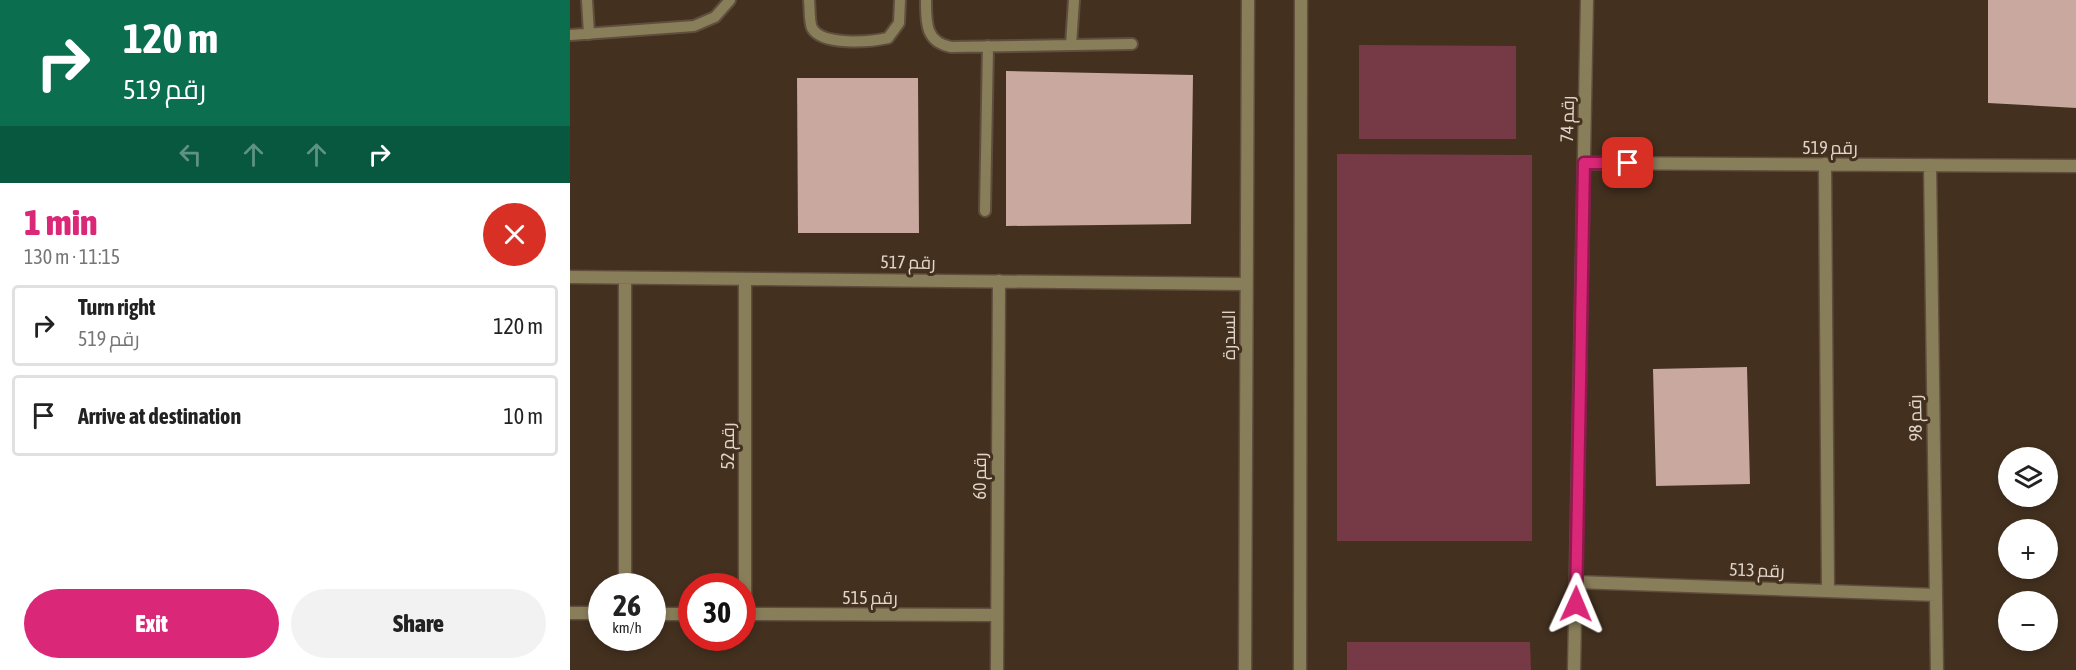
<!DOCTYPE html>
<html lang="en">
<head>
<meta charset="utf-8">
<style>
	:root { --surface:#fff; --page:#f2f2f2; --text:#222; --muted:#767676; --line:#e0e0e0; --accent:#db2777 }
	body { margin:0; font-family:"Asap Condensed",Cairo,sans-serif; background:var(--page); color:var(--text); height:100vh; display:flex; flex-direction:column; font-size:22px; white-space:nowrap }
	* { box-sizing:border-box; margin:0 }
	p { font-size:20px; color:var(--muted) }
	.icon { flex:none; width:33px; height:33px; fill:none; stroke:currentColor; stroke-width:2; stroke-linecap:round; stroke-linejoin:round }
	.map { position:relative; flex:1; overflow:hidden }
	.drawer { display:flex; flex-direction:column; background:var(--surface); width:570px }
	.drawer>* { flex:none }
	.banner { background:#0b6e4f; color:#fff; overflow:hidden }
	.tools { position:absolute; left:1428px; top:447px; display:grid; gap:12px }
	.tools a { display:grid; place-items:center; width:60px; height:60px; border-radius:50%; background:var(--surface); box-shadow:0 3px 9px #0003; font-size:30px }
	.speed { position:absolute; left:18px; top:573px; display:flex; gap:12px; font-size:30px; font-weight:700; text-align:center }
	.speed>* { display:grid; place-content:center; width:78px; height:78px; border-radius:50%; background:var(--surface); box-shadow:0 3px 9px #0003; line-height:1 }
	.speed small { font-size:15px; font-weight:400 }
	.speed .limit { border:9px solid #d22; background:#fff; color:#111 }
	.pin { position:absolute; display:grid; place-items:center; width:51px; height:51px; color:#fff; margin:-26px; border-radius:12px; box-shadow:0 3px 9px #0006 }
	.me { position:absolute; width:66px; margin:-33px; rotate:1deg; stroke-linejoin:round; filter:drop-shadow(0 0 4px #0008) }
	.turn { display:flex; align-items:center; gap:21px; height:126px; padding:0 24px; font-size:27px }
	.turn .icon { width:78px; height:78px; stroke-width:2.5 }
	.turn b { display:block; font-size:42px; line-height:51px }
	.lanes { display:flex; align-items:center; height:57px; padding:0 24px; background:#0003; justify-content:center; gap:30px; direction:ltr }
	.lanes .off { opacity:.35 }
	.round { display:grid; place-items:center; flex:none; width:63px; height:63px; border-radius:32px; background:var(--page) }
	.overview { display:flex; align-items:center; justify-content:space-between; height:102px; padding:0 24px }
	h1 { font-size:36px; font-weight:800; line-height:45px; color:var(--accent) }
	.action { display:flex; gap:12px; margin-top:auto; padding:12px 24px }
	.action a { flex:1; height:69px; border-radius:36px; background:var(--accent); color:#fff; font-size:24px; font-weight:800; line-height:69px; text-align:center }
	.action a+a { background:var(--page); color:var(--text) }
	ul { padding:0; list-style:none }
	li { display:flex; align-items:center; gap:18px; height:81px; margin:0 12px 9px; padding:0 12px; border:3px solid var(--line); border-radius:6px }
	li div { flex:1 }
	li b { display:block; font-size:22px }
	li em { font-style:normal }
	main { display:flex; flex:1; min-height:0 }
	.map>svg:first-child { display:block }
	.green { fill:#763a47 }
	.building { fill:#c8a89f }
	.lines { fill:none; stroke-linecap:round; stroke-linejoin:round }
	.service-casing { stroke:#5f4e3e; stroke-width:14 }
	.minor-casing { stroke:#5f4e3e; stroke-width:15 }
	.service { stroke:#897e5a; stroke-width:10 }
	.minor { stroke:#897e5a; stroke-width:12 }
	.route-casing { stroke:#8e194d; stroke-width:15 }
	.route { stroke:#db2777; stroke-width:10 }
	.labels { text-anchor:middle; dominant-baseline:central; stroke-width:6; stroke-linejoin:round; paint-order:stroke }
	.street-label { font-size:18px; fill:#e1d5ca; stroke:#43301f }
</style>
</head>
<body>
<main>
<section class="drawer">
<div class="banner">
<div class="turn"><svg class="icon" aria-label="right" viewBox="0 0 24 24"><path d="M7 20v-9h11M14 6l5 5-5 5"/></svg><div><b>120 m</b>رقم 519</div></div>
<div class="lanes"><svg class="icon off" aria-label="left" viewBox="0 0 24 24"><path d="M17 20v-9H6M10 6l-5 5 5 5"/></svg><svg class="icon off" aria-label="ahead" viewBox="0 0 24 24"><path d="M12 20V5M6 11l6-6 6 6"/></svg><svg class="icon off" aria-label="ahead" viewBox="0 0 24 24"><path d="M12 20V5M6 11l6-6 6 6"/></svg><svg class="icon" aria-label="right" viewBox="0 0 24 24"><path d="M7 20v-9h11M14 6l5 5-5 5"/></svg></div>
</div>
<div class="overview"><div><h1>1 min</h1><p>130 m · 11:15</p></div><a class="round" style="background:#d93025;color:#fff"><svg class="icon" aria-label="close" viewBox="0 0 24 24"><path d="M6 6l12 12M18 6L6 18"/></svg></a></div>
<ul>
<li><svg class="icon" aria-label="right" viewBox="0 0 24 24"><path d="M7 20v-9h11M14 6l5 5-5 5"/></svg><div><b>Turn right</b><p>رقم 519</p></div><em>120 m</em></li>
<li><svg class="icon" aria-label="arrive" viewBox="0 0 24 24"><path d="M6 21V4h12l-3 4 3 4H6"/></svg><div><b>Arrive at destination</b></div><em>10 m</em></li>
</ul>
<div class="action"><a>Exit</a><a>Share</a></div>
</section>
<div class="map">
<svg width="1506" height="670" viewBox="0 0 1506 670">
	<rect width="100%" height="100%" fill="#43301f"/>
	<!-- green -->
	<path class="green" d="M789,45l157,1v93h-157z
		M767,154l195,1v386h-195z
		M777,642h183l1,28h-184z"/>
	<!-- building -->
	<path class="building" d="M1418,0h88v108l-88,-5z
		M436,71l187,4 -2,149 -185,2z
		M227,78h121l1,155h-121z
		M1177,367l3,117 -94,2 -3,-117z"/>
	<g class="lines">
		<defs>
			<path id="service" d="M17,0l2,34
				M239,0c1,8 0,21 3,28 10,18 58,14 76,10l11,-15 1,-23
				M356,0c0,22 -1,42 25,47l181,-3
				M0,35l124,-9 21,-9 15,-17
				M501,45l3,-45
				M415,211l3,-165"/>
			<path id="minor" d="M1014,163l492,3
				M1255,164l3,427
				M1360,165l7,505
				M0,277l676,7
				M55,278v308
				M175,279v335
				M1006,582l360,13
				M0,613h32
				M82,614h40
				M172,614l255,1
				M427,670l2,-389
				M675,670l3,-670
				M730,670l1,-670
				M1004,670l13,-670"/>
		</defs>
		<!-- service casing -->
		<use href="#service" class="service-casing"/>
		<!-- minor casing -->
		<use href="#minor" class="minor-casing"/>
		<!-- service -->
		<use href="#service" class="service"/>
		<!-- minor -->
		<use href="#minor" class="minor"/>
	</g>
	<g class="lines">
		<defs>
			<path id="route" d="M1006,604l8,-441h44"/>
		</defs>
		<!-- route casing -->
		<use href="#route" class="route-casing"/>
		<!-- route -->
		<use href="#route" class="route"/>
	</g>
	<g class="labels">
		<!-- street labels -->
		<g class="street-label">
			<text transform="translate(997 119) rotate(-89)">رقم 74</text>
			<text x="1260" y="147">رقم 519</text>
			<text transform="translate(338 262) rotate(1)">رقم 517</text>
			<text transform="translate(658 335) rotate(-90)">السدرة</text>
			<text transform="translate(1345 418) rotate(-91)">رقم 98</text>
			<text transform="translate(157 446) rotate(-90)">رقم 52</text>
			<text transform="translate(409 476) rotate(-90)">رقم 60</text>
			<text transform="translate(1187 570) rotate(2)">رقم 513</text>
			<text x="300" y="597">رقم 515</text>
		</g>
	</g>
</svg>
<div class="tools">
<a><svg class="icon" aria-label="layers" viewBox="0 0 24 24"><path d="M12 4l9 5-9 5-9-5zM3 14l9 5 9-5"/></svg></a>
<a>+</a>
<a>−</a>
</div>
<div class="speed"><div>26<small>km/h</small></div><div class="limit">30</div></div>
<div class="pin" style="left:1058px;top:163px;background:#d93025"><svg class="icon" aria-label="arrive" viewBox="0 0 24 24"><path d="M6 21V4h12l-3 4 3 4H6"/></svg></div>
<svg class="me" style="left:1006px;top:604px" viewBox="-20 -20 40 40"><path d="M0-17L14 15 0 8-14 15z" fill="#db2777" stroke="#fff" stroke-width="4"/></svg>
</div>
</main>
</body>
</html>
